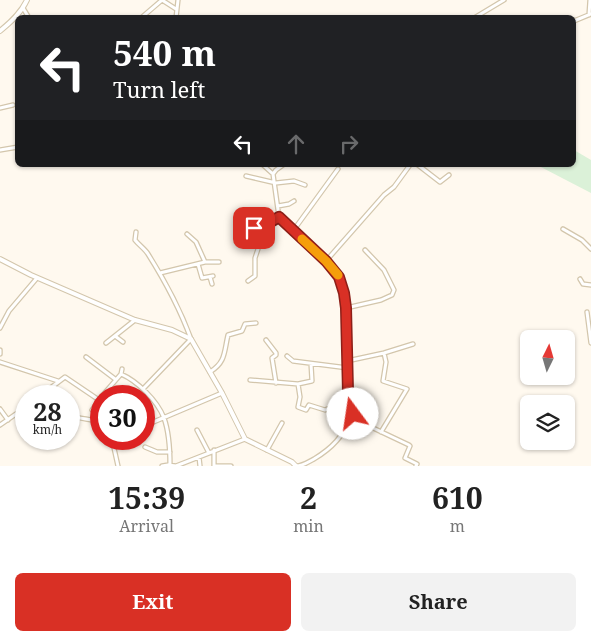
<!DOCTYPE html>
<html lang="en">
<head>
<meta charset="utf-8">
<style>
	:root { --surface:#fff; --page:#f2f2f2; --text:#222; --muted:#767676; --accent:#d93025 }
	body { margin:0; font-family:"Noto Serif",serif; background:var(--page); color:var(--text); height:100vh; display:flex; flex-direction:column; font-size:19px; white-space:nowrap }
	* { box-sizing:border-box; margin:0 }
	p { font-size:16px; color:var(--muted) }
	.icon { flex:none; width:28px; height:28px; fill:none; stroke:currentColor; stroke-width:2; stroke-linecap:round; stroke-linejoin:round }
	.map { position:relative; height:466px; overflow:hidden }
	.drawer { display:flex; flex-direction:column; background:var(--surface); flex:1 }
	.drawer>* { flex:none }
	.banner { position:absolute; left:15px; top:15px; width:561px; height:152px; border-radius:8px; box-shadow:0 1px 4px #0004; background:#202124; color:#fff; overflow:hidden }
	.needle { width:32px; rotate:5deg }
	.controls { position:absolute; left:520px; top:330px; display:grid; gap:10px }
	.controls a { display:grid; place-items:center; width:55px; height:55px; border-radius:8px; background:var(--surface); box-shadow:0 1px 4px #0004; font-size:25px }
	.speed { position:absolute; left:15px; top:385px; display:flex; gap:10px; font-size:25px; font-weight:700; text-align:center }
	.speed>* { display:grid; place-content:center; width:65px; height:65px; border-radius:50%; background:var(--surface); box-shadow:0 1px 4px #0004; line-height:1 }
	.speed small { font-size:12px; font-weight:400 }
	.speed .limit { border:8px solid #d22; background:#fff; color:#111 }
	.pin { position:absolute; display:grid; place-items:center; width:42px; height:42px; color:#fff; margin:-21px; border-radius:10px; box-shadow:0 2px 8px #0006 }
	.me { position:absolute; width:55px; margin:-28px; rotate:346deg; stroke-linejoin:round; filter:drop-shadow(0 0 4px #0008) }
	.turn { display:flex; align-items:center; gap:18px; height:105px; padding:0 15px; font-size:22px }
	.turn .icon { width:65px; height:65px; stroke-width:2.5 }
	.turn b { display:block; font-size:35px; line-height:42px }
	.lanes { display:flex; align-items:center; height:48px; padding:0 15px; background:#0003; justify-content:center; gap:25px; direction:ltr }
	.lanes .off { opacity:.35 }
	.eta { display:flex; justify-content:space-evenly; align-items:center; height:85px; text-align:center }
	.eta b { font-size:30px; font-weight:700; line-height:35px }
	.button { display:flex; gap:10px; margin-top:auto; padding:10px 15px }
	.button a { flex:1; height:58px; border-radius:8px; background:var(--accent); color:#fff; font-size:20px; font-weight:700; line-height:58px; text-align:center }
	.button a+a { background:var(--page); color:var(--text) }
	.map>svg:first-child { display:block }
	.green { fill:#dbf1d8 }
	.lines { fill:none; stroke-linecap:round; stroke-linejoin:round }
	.minor-casing { stroke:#d3c6ac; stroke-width:5.5 }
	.tertiary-casing { stroke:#d3c6ac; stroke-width:6 }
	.minor { stroke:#fff; stroke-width:3 }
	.tertiary { stroke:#fff; stroke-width:4 }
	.route-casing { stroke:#8d1f18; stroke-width:12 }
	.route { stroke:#d93025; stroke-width:9 }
	.slow { stroke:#f59e0b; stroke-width:9 }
</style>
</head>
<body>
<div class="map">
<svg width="591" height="466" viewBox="0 0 591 466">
	<rect width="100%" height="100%" fill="#fff9ef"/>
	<!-- green -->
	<path class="green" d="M574,150l17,10v33l-54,-28h37z"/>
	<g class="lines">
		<defs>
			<path id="minor" d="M162,0l14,9
				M23,8l6,10
				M589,15l1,-15
				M141,18l21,-18
				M176,18l2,-18
				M474,18l30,-18
				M574,21l17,-7
				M0,108l13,-3
				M0,150l18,-3
				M263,165l10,9 6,43 47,44 13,16 5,16 2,15 1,84c4,9 8,16 5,26
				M418,165l22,17 9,-7
				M273,174l3,-4 7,-5
				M246,176l30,7 18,-2 11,4
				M278,206l11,-2 5,-3
				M563,229l19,11 9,9
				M257,230l22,-13
				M293,231l45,-62
				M136,232l-1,8c4,5 10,9 13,14 17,27 32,55 43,85l-48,50
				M187,234l9,8 9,20
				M326,261l58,-66 10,-8 16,-22
				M198,264l4,14 11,-2
				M160,273l45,-11h14
				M210,277l2,7
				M580,279l3,5 8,1
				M248,281l7,-5v-18l3,-9 -1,-19 -3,-2 -5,-17
				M346,308l35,-8 11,-5 2,-5 -10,-20 -19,-20
				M587,312l4,31
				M0,328l9,-17 28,-33
				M115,336l8,6
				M266,340l10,13v2l-4,3 4,25
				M106,343l29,-23
				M0,350v4
				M287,356l6,5 55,7
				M86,357l29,22
				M347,361l37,-8 29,-9
				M0,362l58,19
				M210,372c16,-10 14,-20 18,-37l14,-4 3,-7 11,-1
				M121,374c16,7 36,26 43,44 5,14 6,32 6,47
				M250,380l48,4 14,-3 -1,-17
				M298,384l2,13 -2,10 8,3 3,-5 16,5 25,-11
				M40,396l25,-19 34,23
				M102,396l19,-22 1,-5
				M0,409l8,11
				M92,410l7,-10
				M69,414c10,6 21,4 32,9
				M0,425l26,-18
				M144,426l78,-33
				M197,430l12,23
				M381,432l26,-43 -24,-8 3,-19 -2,-9
				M112,439l6,27
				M145,447l12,5h13
				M214,450v16
				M267,450l15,-27
				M199,457l1,9
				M162,466l6,-1 8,1 69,-27
				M214,466h17
				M296,466c7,0 12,-4 18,-7 20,-12 27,-22 38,-41l57,27 1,1 -5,12 12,6 -1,2"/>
			<path id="tertiary" d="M0,31c11,-9 21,-18 27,-31
				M0,259l31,16 104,45 37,10 19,9 31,54 23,46 47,23 4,4"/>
		</defs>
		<!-- minor casing -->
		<use href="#minor" class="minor-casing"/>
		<!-- tertiary casing -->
		<use href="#tertiary" class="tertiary-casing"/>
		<!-- minor -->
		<use href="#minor" class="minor"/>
		<!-- tertiary -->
		<use href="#tertiary" class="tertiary"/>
	</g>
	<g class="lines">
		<defs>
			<path id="route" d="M254,228l3,2 22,-13 47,44 13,16 5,16 2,15 2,84 5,11v11"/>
		</defs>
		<!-- route casing -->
		<use href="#route" class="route-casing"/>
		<!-- route -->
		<use href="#route" class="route"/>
		<!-- slow -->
		<path class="slow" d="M302,239l24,22 12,14"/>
	</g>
</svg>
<div class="controls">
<a><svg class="needle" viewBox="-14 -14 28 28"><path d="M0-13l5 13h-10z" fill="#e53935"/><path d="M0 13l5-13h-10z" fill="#767676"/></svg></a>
<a><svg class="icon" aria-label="layers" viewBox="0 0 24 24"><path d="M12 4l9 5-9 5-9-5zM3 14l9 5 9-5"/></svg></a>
</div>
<div class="speed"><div>28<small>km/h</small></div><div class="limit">30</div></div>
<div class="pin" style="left:254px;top:228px;background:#d93025"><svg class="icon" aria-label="arrive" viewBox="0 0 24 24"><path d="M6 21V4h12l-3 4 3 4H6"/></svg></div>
<svg class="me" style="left:353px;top:414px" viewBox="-20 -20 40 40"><circle r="19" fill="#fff"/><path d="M0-13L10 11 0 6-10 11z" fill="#d93025"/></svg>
<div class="banner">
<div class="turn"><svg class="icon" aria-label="left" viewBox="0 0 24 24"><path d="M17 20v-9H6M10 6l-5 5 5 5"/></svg><div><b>540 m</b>Turn left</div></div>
<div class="lanes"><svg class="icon" aria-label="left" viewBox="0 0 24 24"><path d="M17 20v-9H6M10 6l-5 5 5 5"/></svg><svg class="icon off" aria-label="ahead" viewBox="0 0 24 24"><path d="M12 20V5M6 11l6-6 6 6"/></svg><svg class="icon off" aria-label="right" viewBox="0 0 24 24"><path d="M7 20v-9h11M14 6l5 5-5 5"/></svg></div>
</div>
</div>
<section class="drawer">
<div class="eta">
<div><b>15:39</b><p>Arrival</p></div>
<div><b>2</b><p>min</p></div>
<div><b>610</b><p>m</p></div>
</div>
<div class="button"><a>Exit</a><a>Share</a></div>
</section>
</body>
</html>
